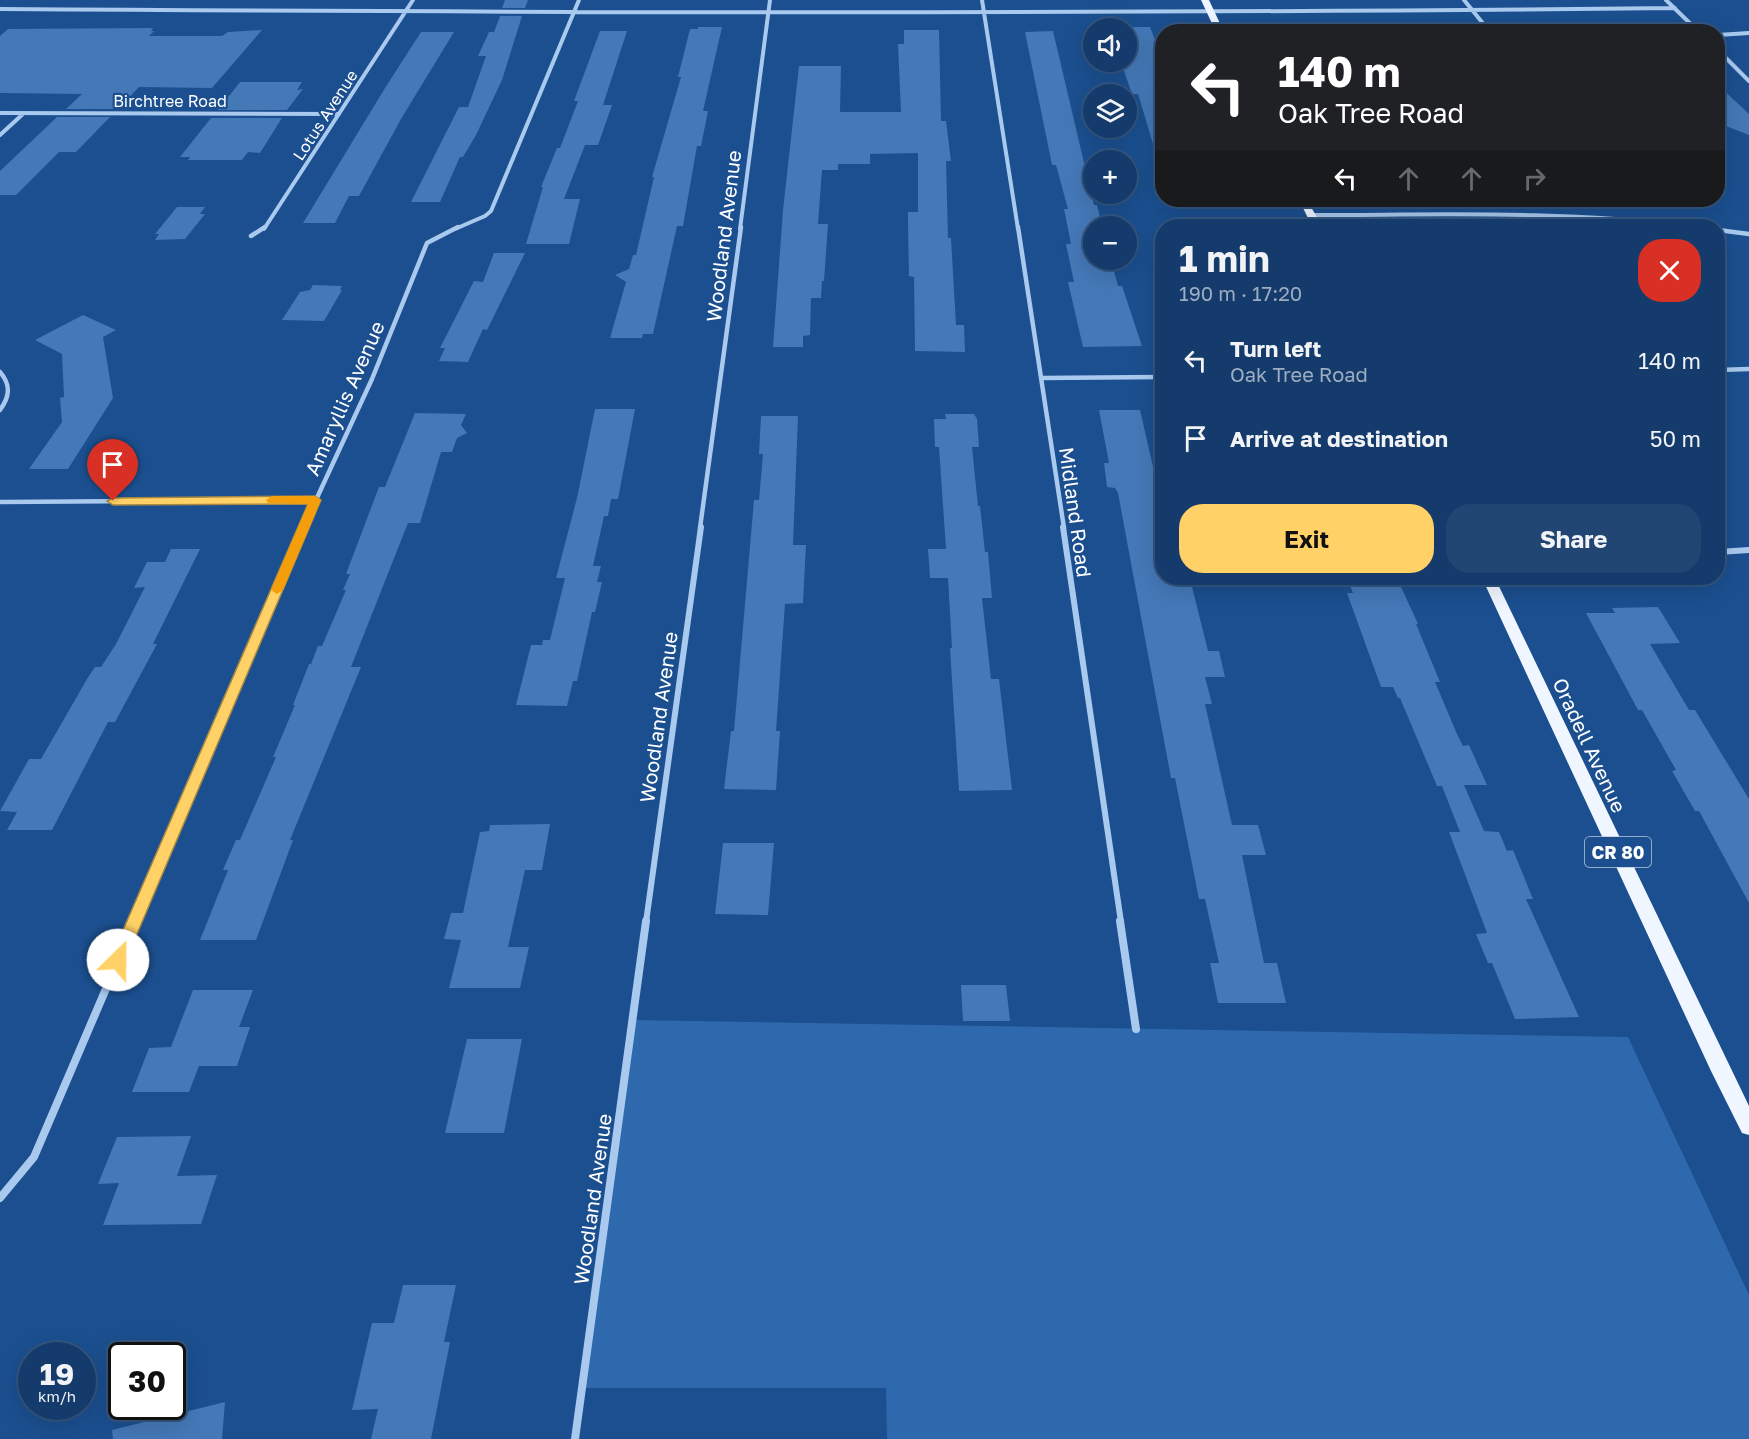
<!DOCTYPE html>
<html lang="en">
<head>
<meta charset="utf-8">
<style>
	:root { --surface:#143b6b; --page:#214673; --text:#f1f3f6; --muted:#9dadc1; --line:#33557e; --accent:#ffd166 }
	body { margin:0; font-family:"Golos Text",sans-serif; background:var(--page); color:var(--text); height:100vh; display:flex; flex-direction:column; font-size:22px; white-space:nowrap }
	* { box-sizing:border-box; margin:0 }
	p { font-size:20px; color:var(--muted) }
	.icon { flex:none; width:33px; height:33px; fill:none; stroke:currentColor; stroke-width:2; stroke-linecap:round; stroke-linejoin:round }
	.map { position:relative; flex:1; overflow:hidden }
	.side { position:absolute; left:1155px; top:219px; width:570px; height:366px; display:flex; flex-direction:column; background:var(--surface); border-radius:24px; box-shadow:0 6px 24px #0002,0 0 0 2px var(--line) }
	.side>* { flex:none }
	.banner { position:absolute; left:1155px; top:24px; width:570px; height:183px; border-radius:24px; box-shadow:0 6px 24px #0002,0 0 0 2px var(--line); background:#202124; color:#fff; overflow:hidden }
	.tools { position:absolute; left:1083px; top:18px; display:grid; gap:12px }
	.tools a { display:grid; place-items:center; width:54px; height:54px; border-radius:50%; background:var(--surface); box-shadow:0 6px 24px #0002,0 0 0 2px var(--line); font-size:30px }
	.speed { position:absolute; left:18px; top:1342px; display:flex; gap:12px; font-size:30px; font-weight:700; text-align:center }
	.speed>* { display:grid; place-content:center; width:78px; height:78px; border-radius:50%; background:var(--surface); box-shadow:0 6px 24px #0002,0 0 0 2px var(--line); line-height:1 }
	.speed small { font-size:15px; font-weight:400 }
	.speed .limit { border:3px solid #111; border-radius:9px; background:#fff; color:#111 }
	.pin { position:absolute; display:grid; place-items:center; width:51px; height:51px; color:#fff; margin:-62px -26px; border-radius:50% 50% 50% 0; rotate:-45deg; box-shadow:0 0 6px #0007 }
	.pin .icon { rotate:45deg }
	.me { position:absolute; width:66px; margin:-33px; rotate:23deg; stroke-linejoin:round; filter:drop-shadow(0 0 4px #0008) }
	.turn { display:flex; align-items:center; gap:21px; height:126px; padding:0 24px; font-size:27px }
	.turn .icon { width:78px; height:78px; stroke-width:2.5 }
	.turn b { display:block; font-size:42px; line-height:51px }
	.lanes { display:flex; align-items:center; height:57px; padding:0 24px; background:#0003; justify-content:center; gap:30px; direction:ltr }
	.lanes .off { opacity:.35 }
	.round { display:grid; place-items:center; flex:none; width:63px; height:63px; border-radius:24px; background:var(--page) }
	.head { display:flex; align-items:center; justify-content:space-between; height:102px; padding:0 24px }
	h1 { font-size:36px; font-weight:700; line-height:45px }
	.primary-button { display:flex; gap:12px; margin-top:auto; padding:12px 24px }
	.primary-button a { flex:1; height:69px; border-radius:24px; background:var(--accent); color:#111; font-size:24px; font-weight:700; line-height:69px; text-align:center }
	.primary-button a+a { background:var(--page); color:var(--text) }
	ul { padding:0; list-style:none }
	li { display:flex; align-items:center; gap:18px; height:78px; padding:0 24px }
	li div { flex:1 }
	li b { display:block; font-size:22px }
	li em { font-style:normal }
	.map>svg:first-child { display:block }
	.green { fill:#2e69ad }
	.building { fill:#4478b7 }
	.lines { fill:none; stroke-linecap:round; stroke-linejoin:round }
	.minor-far3 { stroke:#a9c9ee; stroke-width:4 }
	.minor-far2 { stroke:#a9c9ee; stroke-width:4.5 }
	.minor-far1 { stroke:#a9c9ee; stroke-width:6 }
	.minor { stroke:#a9c9ee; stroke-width:8 }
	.primary { fill:#f0f6ff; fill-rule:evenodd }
	.route { fill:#ffd166; stroke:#a68842; stroke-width:1.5 }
	.slow { fill:#f59e0b }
	.labels { text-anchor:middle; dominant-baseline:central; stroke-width:4.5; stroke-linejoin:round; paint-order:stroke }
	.far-street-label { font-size:16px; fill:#fff; stroke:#1b4f8f }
	.shield { fill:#1b4f8f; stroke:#bbcadd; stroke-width:1.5 }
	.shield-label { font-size:18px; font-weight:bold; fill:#fff }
	.street-label { font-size:20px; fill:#fff; stroke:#1b4f8f }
</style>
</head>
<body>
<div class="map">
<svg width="1749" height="1439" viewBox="0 0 1749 1439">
	<rect width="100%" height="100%" fill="#1b4f8f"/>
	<!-- green -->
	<path class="green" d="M633,1020l995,17 121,258v144h-862l-1,-51h-303z"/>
	<!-- building -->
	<path class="building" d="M505,0h23l-3,8h-23z
		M500,16h22l-20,64 -26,55 -13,22h-3l-20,45h-29l48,-95h9l18,-51h-8l11,-24h5z
		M698,27h24l-19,84h5l-7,35h-4l-14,80h-6l-24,108h-10l-1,4h-32l16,-56 -11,-7 14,-6 4,-14h3l18,-78h-2l29,-100h-3l12,-48h8z
		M1114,27h36l9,23 3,-1v107l-5,1 -19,-63h-6l-11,-32h5v-34z
		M153,28l-2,3h3l-5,5h73l6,-4 34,-2 -50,58 -73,-1 -21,22h-52l16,-15 -82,-1v-57l8,-7z
		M904,30h35l2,91h5l5,40h-5l2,77h3l5,87h8l1,27 -50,-1 -1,-74 -5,-1 -1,-52v-12h10v-59l-48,1v10h-32v6h-16l-4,54h10l-4,57h-2l-1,17h-10l-1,37 -7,1v11h-30l10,-137 16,-144h42l-1,46h61l-3,-68h6z
		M600,31h27l-24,74h9l-14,40h-13l-21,54h16l-11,45h-43l17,-57h-2l16,-39h3l18,-47h-4z
		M1053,31l41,174h3l5,21h-8v34h17l7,26h4l20,60 -59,1 -15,-65h6l-8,-38h5l-7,-35h4l-12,-44h-4l-27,-133z
		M421,32h33l-53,87 -42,77h-10l-14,27h-32l82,-135z
		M240,82h62l-5,8 6,-1 -16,21h-69z
		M1718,85l31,29v21l-31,-12z
		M57,117h53l-34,35h-17l-43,43h-16v-24z
		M211,118h71l-22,35 -12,-1 -6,8h-54l2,-3h-10z
		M177,207h28l-5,7h5l-20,25 -30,1 4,-6h-4z
		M494,253h31l-38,77 -4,-1 -15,33 -29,-1 6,-13h-5l34,-67 9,1z
		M313,285l29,1 -2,4h2l-18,31 -42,-1 18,-28 10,-2z
		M83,315l33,15 -13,7 10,61 -45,71h-39l33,-47 -2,-24 4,-1 -2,-43 -27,-14z
		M595,409h40l-17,90h-7l-3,17h-4l-11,50h8l-4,16h5l-7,30h-3l-15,69h-4l-6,25 -51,-1 15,-60h11l1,-5h7l15,-62h-9l21,-80z
		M1099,410h41l14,61h6l2,15v92h14l2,9h14l16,64h11l6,26h-20l7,27h-7l27,121h26l8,30h-24l22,108h13l9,40h-68l-8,-40h9l-14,-64h-6l-24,-121h-4l-53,-285 -3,-5 -8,-1 -3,-24h5z
		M415,413l51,1 -5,11 6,8 -10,5 -5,14h-11l-21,71h-12l-57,144h10l-71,173h3l-37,100h-56l28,-70h-5l13,-30h4l36,-83h-3l22,-52h-2l16,-41h2l7,-18h4l24,-56h-3l7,-16h-4l33,-87h6z
		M945,414h29l3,5 2,28h-7l6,59h2l5,46h3l4,46h-10l9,81h8l13,111 -53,1 -9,-143h2l-4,-70h-18l-2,-29h18l-7,-102h-4l-1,-28h12z
		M761,416h37l-5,129h13l-3,58 -18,1 -9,127h4l-4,59 -52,-1 7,-58h3l20,-231h5l4,-46h-4z
		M171,549h29l-47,95h4l-42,78h-7l-56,108h-45l10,-18 -17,-1 29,-52h12l46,-80 8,-12h6l15,-23 29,-57 -11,1 13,-26h18z
		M1347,578h50l21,46h-2l24,58h-5l22,52 6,12 6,-1 18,40h-23l20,46 15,1 8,19 6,-1 20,49h-7l53,118 -64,2 -23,-56h-4l-12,-29 11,-1 -38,-101h11l-18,-46h-5l-37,-88h-2l-5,-11h-12l-34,-94h6z
		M1658,607l22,36 -30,1 39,66h6l54,89v104l-50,-92h-4l-23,-40 4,-1 -34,-60h-4l-52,-97h29l-3,-5z
		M550,824l-8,46h-17l-17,77h21l-9,41h-71l12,-48 -17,-1 7,-26h12l17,-81 9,-1 1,-6z
		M723,843h51l-6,72 -53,-1z
		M961,985h45l4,36h-47z
		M193,990h60l-14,37h11l-13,39h-38l-10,26h-57l17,-44 22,-1z
		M467,1039h55l-18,94h-59z
		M191,1136l-14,40 40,-1 -16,49 -98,1 16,-42 -21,1 19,-47z
		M403,1285h53l-12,57h6l-19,97h-60l7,-30 -26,1 20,-87h22z
		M225,1402l-3,37h-109l-1,-9z"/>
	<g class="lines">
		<!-- minor-far3 -->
		<path class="minor-far3" d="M982,0l36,229
			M1464,0l26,32
			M1666,0l33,32
			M0,9c558,4 1117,5 1675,-1
			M1718,35l31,-2
			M1718,50l31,31
			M0,113l339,1
			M0,135l24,-22
			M1311,215c126,0 251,-5 376,11
			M264,229l149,-229
			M455,229l30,-13 6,-5 88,-211
			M740,229l30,-229"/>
		<!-- minor-far2 -->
		<path class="minor-far2" d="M1018,227l46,301
			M1718,230l31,4
			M251,236l14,-9
			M1718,370l31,-1
			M0,372c11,13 10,24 0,38
			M1042,378l120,-1
			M0,502l315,-2
			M303,528l69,-149 55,-136 31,-16
			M700,528l41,-301"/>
		<!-- minor-far1 -->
		<path class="minor-far1" d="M1063,527l58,395
			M1718,552l31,-2
			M134,922l170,-395
			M646,922l55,-395"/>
		<!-- minor -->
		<path class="minor" d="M1120,921l16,108
			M0,1198l34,-41 101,-236
			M575,1439l71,-518"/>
		<!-- primary -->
		<path class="primary" d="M1201,0h8l15,32h-8z
			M1299,200h8l15,26h-10z
			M1482,578h13l254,528v29l-7,-2 -31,-62z"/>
	</g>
	<!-- route -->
	<path class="route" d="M315,496l6,4 -195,460 -2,5 -6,2 -5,-2 -3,-5 198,-456 -195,1 -6,-4 6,-3z"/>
	<!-- slow -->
	<path class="slow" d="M272,496h43l6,4 -38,90 -6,4 -6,-4 37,-86 -40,-1 -2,-3z"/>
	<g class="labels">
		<!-- far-street labels -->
		<g class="far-street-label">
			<text x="170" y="101">Birchtree Road</text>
			<text transform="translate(325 115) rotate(-57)">Lotus Avenue</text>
		</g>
		<!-- shield labels -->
		<rect class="shield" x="1585" y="837" width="66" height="30" rx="4.5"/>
		<g class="shield-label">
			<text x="1618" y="852">CR 80</text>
		</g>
		<!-- street labels -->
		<g class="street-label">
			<text transform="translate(723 236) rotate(-83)">Woodland Avenue</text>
			<text transform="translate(344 398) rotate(-66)">Amaryllis Avenue</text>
			<text transform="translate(1076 512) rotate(82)">Midland Road</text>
			<text transform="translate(658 717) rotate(-82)">Woodland Avenue</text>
			<text transform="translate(1590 745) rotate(65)">Oradell Avenue</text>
			<text transform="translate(592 1199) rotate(-82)">Woodland Avenue</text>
		</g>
	</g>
</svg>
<div class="tools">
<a><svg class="icon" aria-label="sound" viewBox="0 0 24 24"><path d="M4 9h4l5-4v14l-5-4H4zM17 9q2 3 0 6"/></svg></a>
<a><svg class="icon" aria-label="layers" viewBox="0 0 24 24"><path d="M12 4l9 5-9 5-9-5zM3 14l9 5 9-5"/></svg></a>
<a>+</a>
<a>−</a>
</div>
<div class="speed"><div>19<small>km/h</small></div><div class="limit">30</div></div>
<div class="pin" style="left:113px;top:501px;background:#d93025"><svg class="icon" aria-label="arrive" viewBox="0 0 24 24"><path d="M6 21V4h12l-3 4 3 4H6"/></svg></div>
<svg class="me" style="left:118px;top:960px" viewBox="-20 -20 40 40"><circle r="19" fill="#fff"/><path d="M0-13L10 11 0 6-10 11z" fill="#ffd166"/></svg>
<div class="banner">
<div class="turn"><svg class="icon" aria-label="left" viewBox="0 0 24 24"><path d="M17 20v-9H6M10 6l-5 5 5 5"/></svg><div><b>140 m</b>Oak Tree Road</div></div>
<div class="lanes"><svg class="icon" aria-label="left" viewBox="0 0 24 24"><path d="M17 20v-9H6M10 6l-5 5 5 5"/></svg><svg class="icon off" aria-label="ahead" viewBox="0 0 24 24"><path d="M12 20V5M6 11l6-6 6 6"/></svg><svg class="icon off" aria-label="ahead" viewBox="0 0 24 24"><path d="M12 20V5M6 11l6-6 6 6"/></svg><svg class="icon off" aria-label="right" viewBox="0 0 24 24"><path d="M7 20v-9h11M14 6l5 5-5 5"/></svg></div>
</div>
<section class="side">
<div class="head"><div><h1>1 min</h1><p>190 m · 17:20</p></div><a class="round" style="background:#d93025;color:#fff"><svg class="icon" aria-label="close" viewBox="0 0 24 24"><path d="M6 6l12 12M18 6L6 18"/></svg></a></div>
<ul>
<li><svg class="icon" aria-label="left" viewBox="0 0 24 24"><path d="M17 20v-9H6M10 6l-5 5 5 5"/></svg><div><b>Turn left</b><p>Oak Tree Road</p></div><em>140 m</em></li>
<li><svg class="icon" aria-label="arrive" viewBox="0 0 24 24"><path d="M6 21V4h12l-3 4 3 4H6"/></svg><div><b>Arrive at destination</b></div><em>50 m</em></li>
</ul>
<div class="primary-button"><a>Exit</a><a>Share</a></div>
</section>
</div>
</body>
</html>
